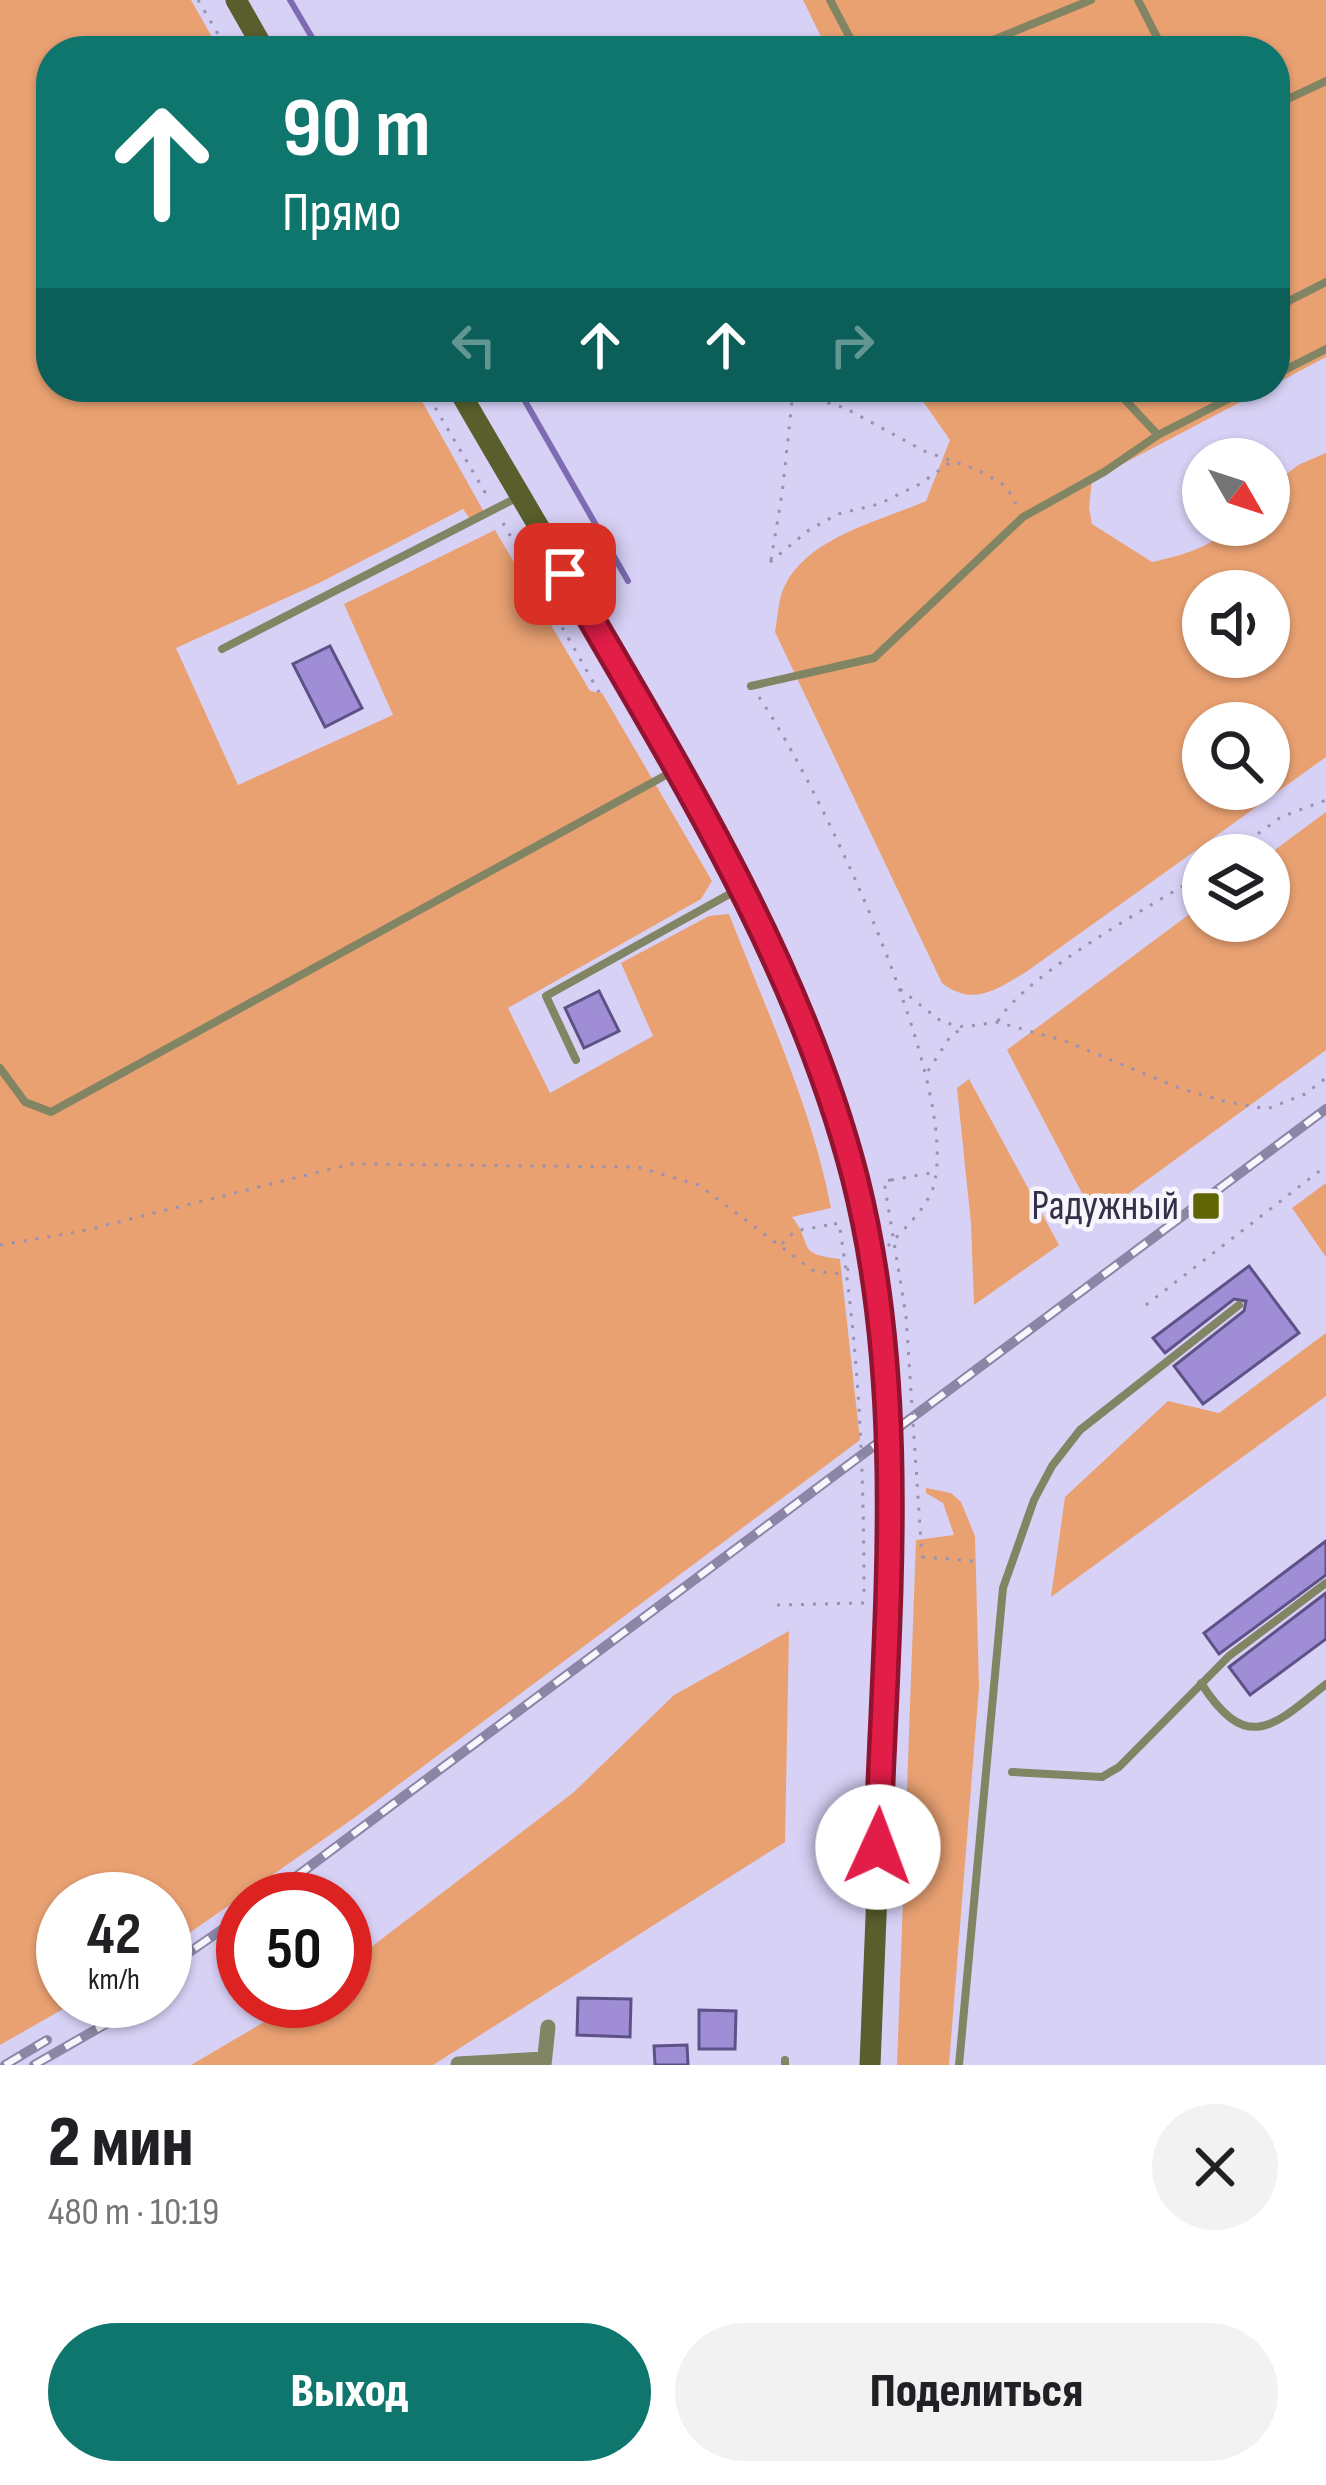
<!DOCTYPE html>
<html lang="ru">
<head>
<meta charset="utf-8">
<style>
	:root { --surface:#fff; --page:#f2f2f2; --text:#202124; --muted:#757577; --accent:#0f766e }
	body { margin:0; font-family:"Sofia Sans Condensed",sans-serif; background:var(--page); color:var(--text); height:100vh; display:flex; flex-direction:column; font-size:45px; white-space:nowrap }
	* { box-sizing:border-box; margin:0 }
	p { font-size:39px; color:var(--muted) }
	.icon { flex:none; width:66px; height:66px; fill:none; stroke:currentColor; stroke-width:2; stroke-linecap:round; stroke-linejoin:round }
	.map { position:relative; height:2065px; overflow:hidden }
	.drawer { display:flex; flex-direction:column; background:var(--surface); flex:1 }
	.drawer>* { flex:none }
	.guide { position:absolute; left:36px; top:36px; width:1254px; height:366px; border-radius:48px; box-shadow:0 3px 9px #0004; background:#0f766e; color:#fff; overflow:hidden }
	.needle { width:78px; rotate:129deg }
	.controls { position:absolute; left:1182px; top:438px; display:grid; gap:24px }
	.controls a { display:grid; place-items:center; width:108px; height:108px; border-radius:50%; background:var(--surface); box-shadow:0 3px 9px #0004; font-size:60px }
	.speed { position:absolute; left:36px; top:1872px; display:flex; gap:24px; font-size:60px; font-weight:700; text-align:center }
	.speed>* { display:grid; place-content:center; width:156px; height:156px; border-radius:50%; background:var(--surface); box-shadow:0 3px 9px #0004; line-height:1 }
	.speed small { font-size:30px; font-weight:400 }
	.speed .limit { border:18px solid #d22; background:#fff; color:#111 }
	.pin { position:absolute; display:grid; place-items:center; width:102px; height:102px; color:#fff; margin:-51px; border-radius:24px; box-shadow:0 6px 18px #0006 }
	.me { position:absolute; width:132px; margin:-66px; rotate:2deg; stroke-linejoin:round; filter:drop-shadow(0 0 9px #0008) }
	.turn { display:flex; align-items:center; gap:42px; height:252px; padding:0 48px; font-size:54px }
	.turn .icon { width:156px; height:156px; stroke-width:2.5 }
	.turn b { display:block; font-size:84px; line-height:102px }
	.lanes { display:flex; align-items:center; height:114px; padding:0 48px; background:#0003; justify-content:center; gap:60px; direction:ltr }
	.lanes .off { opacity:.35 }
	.round { display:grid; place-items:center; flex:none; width:126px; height:126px; border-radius:63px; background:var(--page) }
	.headline { display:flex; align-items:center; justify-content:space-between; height:204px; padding:0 48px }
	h1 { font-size:72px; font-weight:800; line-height:90px }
	.button { display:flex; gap:24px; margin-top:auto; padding:24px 48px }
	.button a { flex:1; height:138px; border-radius:72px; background:var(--accent); color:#fff; font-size:48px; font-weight:800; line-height:138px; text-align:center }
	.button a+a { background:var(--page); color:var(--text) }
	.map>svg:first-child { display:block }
	.green { fill:#e9a172; fill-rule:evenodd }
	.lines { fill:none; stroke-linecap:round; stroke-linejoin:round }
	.stream { stroke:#7d6cb2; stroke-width:6 }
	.building { fill:#9f8ed6; stroke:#5e5187; stroke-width:3 }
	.path { stroke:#9892b2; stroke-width:3; stroke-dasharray:3 9; stroke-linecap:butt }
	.service { stroke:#818564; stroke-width:8 }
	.minor { stroke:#818564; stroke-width:15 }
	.secondary { stroke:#595e2c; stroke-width:21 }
	.rail-casing { stroke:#8c85a5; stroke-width:10 }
	.rail { stroke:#f7f6fd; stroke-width:6; stroke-dasharray:18; stroke-linecap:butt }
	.path-bridge { stroke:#9892b2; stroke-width:3; stroke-dasharray:3 9; stroke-linecap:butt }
	.secondary-bridge { stroke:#595e2c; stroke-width:21 }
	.route-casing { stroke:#92132f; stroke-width:30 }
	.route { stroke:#e11d48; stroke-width:21 }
	.poi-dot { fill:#606605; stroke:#f7f6fd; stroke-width:4.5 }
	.labels { text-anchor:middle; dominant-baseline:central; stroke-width:9; stroke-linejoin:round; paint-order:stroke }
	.poi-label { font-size:42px; fill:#352f48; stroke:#f7f6fd; text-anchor:end }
</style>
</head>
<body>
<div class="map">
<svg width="1326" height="2065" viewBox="0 0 1326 2065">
	<rect width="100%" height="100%" fill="#d8d1f6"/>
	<!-- green -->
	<path class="green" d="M0,0h191l29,51h-169v336h363l70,125 -14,7 -7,-10 -144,74 -143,65 62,137 155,-70 -49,-111 151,-74 95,161 12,2 110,188 -11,18 -193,109 42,85 103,-57 -32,-73 88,-47 20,-2c37,96 83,193 102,294l-39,9c22,27 2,37 48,42l20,181 -506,378 -189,132v-51h-102v102h14l-77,44z
		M803,0h523v357l-51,27v-333h-447z
		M913,387h356l-177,93 -3,28 3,16 60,38c31,-7 58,-14 81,-37h36v-37l29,-23 28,-12v304l-300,215c-30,18 -53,35 -84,11l-167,-351c3,-16 3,-33 10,-47 24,-48 95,-64 141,-84l24,-61zM1203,591h66v66h-66zM1203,723h66v66h-66z
		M1326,812v238l-231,168 -88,-168 196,-146v17h66l-1,-66z
		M969,1079l90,166 -85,60 -3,-81 -14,-136z
		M1326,1183v74l-34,-49z
		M1326,1333v63l-275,201 14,-100 103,-96 51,12z
		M926,1488l25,5 10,9 14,34 4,151 -30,378h-52l19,-525 38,-5 -11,-32 -17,-10z
		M789,1631l-4,211 -352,223h-242l109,-64h45v-34l229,-175 100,-97z"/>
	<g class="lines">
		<!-- stream -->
		<path class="stream" d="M290,0l30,51
			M517,387l111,194"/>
	</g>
	<!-- building -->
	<path class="building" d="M330,646l32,62 -37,19 -32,-63z
		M599,991l20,40 -35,17 -19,-40z
		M1249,1266l50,67 -96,71 -29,-38 70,-55 2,-10 -12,-2 -69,54 -12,-15z
		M1326,1541v34l-107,79 -15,-21z
		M1326,1593v46l-76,56 -21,-28z
		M578,1998l53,1 -1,38 -53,-2z
		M699,2010l37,1 -1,38h-36z
		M687,2045l1,20h-33l-1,-19z"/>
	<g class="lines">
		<!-- path -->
		<path class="path" d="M198,0l30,51
			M423,387l66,112
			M793,392l52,16 79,43 54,19 28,16 10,18
			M503,523l97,171
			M771,560l11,-66 11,-102 -3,-5
			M770,562l39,-32 29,-16 41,-10 41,-20 31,-22
			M759,697c59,86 205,392 174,491 -7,21 -30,42 -45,58
			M1229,855l52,-38 45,-17
			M900,989l42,33 22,5 33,-5 68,19 114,47 44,13 44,8 38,-15 21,-16
			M998,1021c28,-47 154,-116 205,-147
			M928,1071l22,-34 12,-9
			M891,1180l40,-7
			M782,1244l13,-13 39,-7
			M0,1245l82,-14 269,-67 287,3 61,18 113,85 23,4 14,-5
			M1146,1305l180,-139
			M922,1557l52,4
			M777,1605l87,-2v-7"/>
		<!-- service -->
		<path class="service" d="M830,0l27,51
			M1138,0l26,51
			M966,51l125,-51
			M1275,105l51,-24
			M1275,275l13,27
			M1275,308l51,-26
			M1275,375l51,-26
			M1113,387l45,48 94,-48
			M222,649l298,-153
			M751,686l123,-28 149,-141 81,-45 54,-37
			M576,1060l-30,-64 189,-105
			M0,1068l25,34 26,10 626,-343
			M1201,1683c46,72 73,43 125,1
			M1012,1772l90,5 17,-10 110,-111 97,-73
			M785,2060v5
			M959,2065l44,-477 31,-88 18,-34 28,-36 159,-125"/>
		<!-- minor -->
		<path class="minor" d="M458,2064l86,-5
			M544,2065l4,-38"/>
		<!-- secondary -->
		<path class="secondary" d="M236,0l29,51
			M457,387c110,192 231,379 320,581 35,81 68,161 86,248
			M870,2065l19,-469"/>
		<defs>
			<path id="rail" d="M266,1899l1060,-790
				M165,1969l78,-54
				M5,2065l42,-25
				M34,2065l112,-64"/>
		</defs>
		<!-- rail casing -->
		<use href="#rail" class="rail-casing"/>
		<!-- rail -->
		<use href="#rail" class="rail"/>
		<!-- path-bridge -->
		<path class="path-bridge" d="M891,1180l-7,1 22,135 16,241
			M834,1224l5,-1c20,124 25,247 25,373"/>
		<!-- secondary-bridge -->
		<path class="secondary-bridge" d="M863,1216c23,126 27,253 26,380"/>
	</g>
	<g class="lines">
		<defs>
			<path id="route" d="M565,574c111,192 234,387 290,604 55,218 30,448 23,669"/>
		</defs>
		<!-- route casing -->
		<use href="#route" class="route-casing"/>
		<!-- route -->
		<use href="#route" class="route"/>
	</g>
	<!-- markers -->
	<rect class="poi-dot" x="1191" y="1191" width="30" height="30" rx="6"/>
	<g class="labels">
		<!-- poi labels -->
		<g class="poi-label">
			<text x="1179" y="1206">Радужный</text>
		</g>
	</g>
</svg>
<div class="controls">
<a><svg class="needle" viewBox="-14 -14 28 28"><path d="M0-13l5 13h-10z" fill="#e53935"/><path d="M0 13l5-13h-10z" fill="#757577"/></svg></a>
<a><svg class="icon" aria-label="sound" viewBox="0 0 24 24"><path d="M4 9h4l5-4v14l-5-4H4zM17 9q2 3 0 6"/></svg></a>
<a><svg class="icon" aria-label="search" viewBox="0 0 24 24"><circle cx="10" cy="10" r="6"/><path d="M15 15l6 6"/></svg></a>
<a><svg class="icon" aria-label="layers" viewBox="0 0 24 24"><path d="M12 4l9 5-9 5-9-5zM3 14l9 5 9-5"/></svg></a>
</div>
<div class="speed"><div>42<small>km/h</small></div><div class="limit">50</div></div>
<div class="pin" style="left:565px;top:574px;background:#d93025"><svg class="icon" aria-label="arrive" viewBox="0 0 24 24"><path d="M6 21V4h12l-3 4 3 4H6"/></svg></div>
<svg class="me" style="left:878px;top:1847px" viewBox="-20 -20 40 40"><circle r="19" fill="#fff"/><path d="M0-13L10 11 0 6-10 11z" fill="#e11d48"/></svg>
<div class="guide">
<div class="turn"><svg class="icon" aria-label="ahead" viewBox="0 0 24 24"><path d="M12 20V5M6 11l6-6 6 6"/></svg><div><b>90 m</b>Прямо</div></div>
<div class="lanes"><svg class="icon off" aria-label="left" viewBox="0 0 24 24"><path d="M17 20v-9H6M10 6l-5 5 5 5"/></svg><svg class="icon" aria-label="ahead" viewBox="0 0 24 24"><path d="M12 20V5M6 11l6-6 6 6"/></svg><svg class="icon" aria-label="ahead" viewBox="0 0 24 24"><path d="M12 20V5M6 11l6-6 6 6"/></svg><svg class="icon off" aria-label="right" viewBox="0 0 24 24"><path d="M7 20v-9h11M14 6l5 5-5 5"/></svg></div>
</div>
</div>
<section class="drawer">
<div class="headline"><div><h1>2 мин</h1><p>480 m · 10:19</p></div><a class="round"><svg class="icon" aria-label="close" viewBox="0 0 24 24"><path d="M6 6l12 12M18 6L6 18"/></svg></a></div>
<div class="button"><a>Выход</a><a>Поделиться</a></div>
</section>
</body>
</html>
